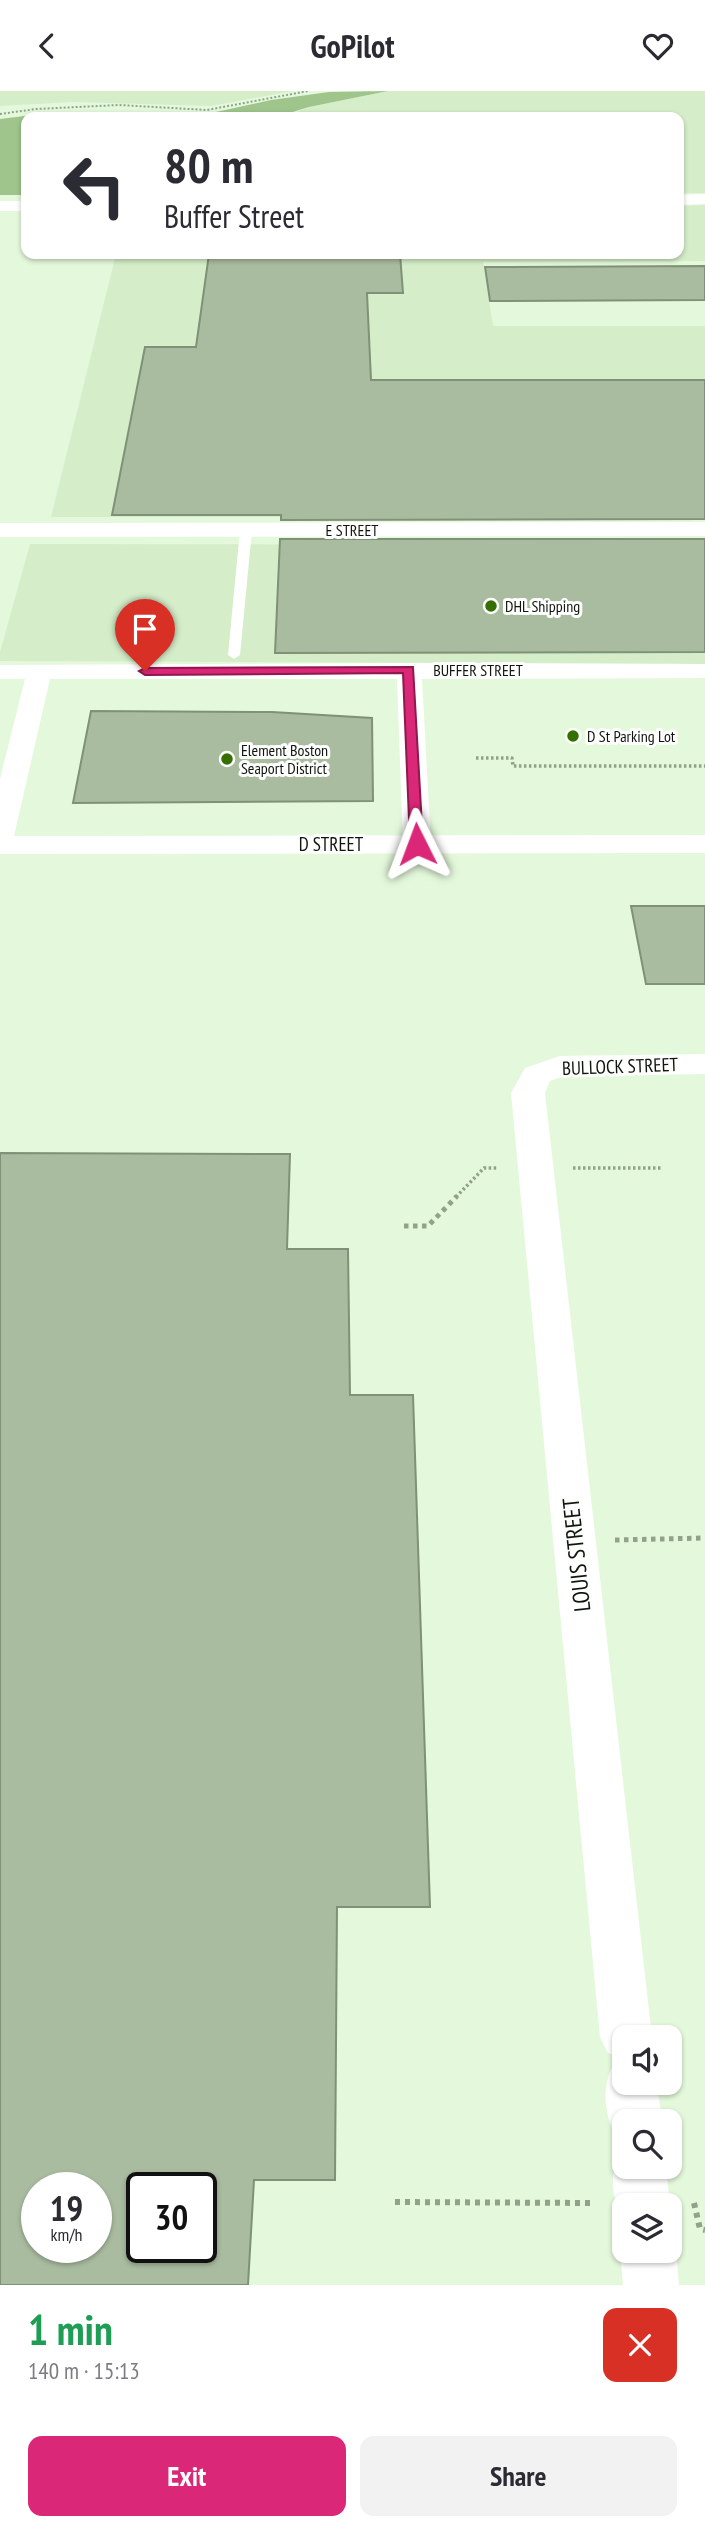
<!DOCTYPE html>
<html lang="en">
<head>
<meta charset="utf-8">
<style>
	:root { --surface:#fff; --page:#f2f2f3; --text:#2b2b33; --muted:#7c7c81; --accent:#db2777 }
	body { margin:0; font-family:"PT Sans Narrow",sans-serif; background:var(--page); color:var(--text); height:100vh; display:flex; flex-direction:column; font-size:26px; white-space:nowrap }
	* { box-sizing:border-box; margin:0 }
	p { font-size:23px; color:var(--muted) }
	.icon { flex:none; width:38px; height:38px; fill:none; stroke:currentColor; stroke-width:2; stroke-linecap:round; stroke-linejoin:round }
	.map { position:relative; height:2194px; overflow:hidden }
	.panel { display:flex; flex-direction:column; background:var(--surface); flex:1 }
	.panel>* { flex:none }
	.top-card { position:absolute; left:21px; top:21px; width:663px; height:147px; border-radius:14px; box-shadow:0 2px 5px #0004; background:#fff; color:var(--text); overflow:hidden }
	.tools { position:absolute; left:612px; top:1934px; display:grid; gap:14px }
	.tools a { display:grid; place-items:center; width:70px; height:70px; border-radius:14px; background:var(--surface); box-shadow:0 2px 5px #0004; font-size:35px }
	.speed { position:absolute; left:21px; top:2081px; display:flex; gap:14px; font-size:35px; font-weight:700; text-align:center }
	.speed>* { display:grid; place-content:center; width:91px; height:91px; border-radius:50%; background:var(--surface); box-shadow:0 2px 5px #0004; line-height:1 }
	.speed small { font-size:18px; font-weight:400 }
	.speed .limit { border:4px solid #111; border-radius:10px; background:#fff; color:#111 }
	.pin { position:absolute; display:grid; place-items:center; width:60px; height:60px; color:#fff; margin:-72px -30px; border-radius:50% 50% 50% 0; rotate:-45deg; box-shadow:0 0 7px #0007 }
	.pin .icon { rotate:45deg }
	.me { position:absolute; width:77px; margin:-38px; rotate:357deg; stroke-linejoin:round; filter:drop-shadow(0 0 5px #0008) }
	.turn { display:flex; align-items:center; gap:24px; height:147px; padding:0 28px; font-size:32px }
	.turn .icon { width:91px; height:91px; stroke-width:2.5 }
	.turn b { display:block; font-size:49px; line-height:60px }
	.round { display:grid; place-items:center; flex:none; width:74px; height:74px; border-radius:14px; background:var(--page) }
	.overview { display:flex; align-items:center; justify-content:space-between; height:119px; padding:0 28px }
	h1 { font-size:42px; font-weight:700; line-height:52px; color:#1e9e55 }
	.button { display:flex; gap:14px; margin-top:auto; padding:14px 28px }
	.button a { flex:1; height:80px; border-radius:14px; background:var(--accent); color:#fff; font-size:28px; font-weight:700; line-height:80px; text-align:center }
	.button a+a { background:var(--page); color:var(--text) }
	header { display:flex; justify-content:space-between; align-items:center; height:91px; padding:0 28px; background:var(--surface); font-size:32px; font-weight:700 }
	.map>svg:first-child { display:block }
	.built { fill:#d5eec9 }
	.water { fill:#9fc58d }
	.building { fill:#a9bca0; stroke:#7f9176; stroke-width:2; fill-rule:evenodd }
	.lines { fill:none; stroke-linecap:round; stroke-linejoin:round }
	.path-far3 { stroke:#92a18b; stroke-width:2; stroke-dasharray:2 2; stroke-linecap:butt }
	.path-far2 { stroke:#92a18b; stroke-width:3.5; stroke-dasharray:2.5 2.5; stroke-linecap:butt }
	.path-far1 { stroke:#92a18b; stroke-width:5; stroke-dasharray:4.5 4.5; stroke-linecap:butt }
	.path { stroke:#92a18b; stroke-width:6; stroke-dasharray:5 5; stroke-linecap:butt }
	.lane { fill:#fff; fill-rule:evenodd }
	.street { fill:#fff; fill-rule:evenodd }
	.secondary { fill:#fff; fill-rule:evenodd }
	.route { fill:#db2777; stroke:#8e194d; stroke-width:2 }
	.poi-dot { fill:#356f00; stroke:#fefefe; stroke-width:2.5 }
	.labels { text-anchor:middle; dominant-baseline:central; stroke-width:6; stroke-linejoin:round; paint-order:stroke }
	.far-street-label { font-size:16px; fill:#0f160c; stroke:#fefefe }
	.far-poi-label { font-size:16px; fill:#0f160c; stroke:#fefefe; text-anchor:start }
	.street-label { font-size:19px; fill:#0f160c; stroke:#fefefe }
	.near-street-label { font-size:23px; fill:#0f160c; stroke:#fefefe }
</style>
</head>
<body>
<header><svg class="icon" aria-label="back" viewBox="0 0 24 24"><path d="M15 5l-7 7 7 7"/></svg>GoPilot<svg class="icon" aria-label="heart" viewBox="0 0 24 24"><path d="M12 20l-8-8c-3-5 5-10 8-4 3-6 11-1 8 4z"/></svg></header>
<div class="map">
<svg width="705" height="2194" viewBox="0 0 705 2194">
	<rect width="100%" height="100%" fill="#e4f9db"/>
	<!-- built -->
	<path class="built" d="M0,0h293l-82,15 -138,-4 -73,4z
		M388,0h317v102h-26v-76h-394l24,-10z
		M705,114v56l-222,1 10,64h212v191h-654l64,-259h18l1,-4h545v-48z
		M30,453l675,1v119l-705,-3v-9z"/>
	<!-- water -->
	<path class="water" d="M388,0l-79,16 -23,7 -1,3h-92l78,-17 58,-8z
		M57,21h63l25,5h-119v78h-26v-76z"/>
	<!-- building -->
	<path class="building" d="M209,163h191l3,39h-36l4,87h334v139l-424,1v-5h-169l33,-168h51z
		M705,175v34l-215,1 -5,-34z
		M280,448h425v113l-430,1z
		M91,620l181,1 100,6 1,83 -300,2z
		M631,815h74v78h-59z
		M0,1062l290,1 -3,95h61l2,146h63l17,512h-93l-2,273h-81l-6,105h-248zM37,2096h59v60h-59zM142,2096h59v60h-59z"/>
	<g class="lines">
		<!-- path-far3 -->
		<path class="path-far3" d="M0,23l36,-5 83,-4 88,5 101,-19"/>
		<!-- path-far2 -->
		<path class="path-far2" d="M476,667h36l1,8h192
			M573,1077h90
			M456,1106l28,-29h13"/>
		<!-- path-far1 -->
		<path class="path-far1" d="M404,1135h24l29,-30
			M615,1449l90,-2"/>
		<!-- path -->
		<path class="path" d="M395,2111l199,1
			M694,2112l6,26 5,1"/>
		<!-- lane -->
		<path class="lane" d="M246,436l6,3 -12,125 -6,4 -6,-4 12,-125z"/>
		<!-- street -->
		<path class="street" d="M705,103v10l-26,1v-10z
			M0,110h26v10h-26z
			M409,572l296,1v14l-283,1 9,165 -4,6 -10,2 -10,-2 -4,-6 -6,-165h-347l-36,157 -4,6 -10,2v-65l25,-100h-25v-14z
			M705,963v20l-141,2 -14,5 -5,12 107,944h-27v22l-17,-6 -8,-16 -89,-944 14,-25 35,-12z
			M625,1971v21h32l5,38h-37v20l-9,-3c-11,-24 -15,-47 -4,-71z
			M625,2057v19h41l4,38h-45v18c-14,-22 -16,-50 -5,-73z
			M670,2147l6,13 3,34h-56l-3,-34 5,-10v10h45z"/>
		<!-- secondary -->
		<path class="secondary" d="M705,431v14l-705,1v-14z
			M705,744v18l-705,1v-18z"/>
	</g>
	<!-- route -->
	<path class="route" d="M413,576l10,177 -6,4 -7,-4 -7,-171 -258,2 -6,-4 6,-3z"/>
	<!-- markers -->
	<g class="poi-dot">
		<circle cx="491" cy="515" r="7"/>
		<circle cx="573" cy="645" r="7"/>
		<circle cx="227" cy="668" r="7"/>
	</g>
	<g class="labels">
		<!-- far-street labels -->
		<g class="far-street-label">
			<text x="352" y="439">E STREET</text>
			<text x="478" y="579">BUFFER STREET</text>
		</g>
		<!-- far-poi labels -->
		<g class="far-poi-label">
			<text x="505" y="515">DHL Shipping</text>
			<text x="587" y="645">D St Parking Lot</text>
			<text x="241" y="659">Element Boston<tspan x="241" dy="18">Seaport District</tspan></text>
		</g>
		<!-- street labels -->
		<g class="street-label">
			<text x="331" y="753">D STREET</text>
			<text transform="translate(620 975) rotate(-2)">BULLOCK STREET</text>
		</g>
		<!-- near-street labels -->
		<g class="near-street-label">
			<text transform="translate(576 1464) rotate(-96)">LOUIS STREET</text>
		</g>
	</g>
</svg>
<div class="tools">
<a><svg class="icon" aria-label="sound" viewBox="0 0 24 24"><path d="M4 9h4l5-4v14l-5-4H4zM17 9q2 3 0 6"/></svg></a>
<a><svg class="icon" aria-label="search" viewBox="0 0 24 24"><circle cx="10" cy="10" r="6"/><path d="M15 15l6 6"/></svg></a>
<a><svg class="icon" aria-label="layers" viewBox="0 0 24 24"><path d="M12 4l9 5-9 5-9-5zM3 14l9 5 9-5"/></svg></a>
</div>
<div class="speed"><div>19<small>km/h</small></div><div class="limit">30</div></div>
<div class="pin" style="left:145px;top:580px;background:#d93025"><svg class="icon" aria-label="arrive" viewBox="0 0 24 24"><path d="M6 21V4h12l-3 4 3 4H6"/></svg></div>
<svg class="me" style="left:417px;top:753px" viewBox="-20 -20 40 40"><path d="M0-17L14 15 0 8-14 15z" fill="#db2777" stroke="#fff" stroke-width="4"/></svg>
<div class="top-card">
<div class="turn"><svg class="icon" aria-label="left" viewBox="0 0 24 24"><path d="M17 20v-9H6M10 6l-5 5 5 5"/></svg><div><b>80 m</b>Buffer Street</div></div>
</div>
</div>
<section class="panel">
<div class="overview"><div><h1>1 min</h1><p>140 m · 15:13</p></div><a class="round" style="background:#d93025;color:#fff"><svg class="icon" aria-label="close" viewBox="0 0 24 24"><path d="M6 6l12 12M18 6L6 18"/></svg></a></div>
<div class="button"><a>Exit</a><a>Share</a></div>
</section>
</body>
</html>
